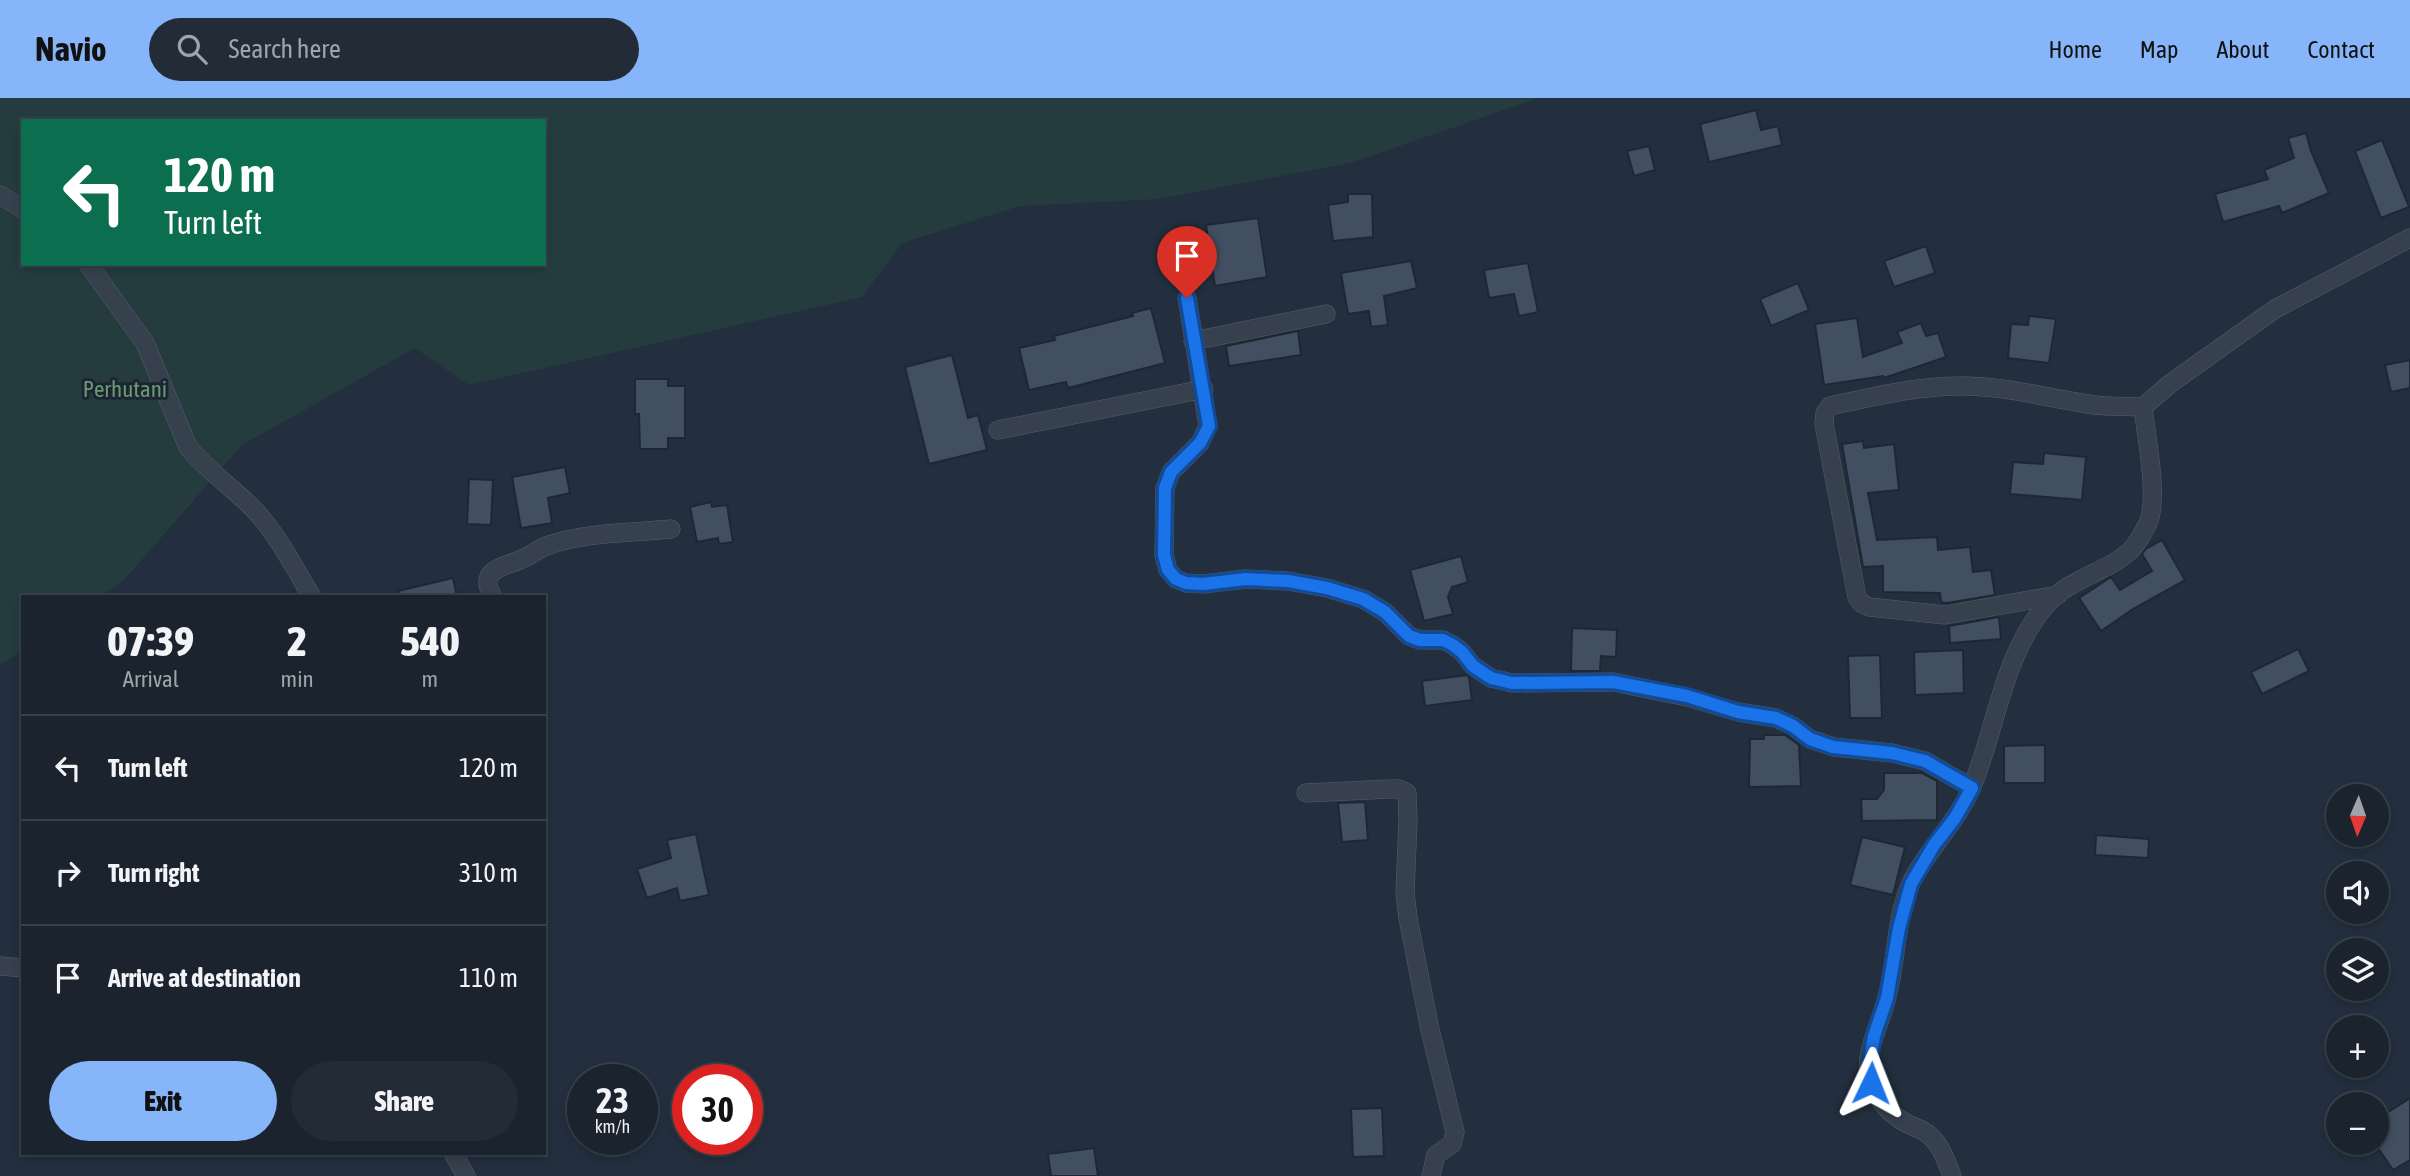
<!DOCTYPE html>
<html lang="en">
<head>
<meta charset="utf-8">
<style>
	:root { --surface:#1a232e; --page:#232b36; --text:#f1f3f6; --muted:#9fa4aa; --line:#38404a; --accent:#87b5fa }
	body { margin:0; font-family:"Asap Condensed",sans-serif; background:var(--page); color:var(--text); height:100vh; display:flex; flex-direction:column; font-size:26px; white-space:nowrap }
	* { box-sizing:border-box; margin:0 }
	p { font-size:23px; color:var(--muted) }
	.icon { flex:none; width:38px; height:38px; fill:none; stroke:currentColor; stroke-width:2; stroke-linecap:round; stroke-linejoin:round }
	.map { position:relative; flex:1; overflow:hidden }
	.details { position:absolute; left:21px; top:497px; width:525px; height:560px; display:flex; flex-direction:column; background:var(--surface); border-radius:0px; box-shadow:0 4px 10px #0003,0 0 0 2px var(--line) }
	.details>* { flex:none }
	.banner { position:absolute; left:21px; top:21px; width:525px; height:147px; border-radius:0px; box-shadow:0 4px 10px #0003,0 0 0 2px var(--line); background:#0b6e4f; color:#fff; overflow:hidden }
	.needle { width:46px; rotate:182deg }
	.buttons { position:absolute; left:2326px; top:686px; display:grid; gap:14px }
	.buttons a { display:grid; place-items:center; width:63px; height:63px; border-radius:50%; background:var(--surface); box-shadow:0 4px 10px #0003,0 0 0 2px var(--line); font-size:35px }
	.speed { position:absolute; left:567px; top:966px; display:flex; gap:14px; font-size:35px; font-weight:700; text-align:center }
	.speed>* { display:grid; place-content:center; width:91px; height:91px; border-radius:50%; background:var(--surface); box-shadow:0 4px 10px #0003,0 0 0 2px var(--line); line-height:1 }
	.speed small { font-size:18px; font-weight:400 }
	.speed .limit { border:10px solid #d22; background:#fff; color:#111 }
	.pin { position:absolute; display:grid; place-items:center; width:60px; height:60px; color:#fff; margin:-72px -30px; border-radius:50% 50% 50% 0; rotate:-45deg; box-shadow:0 0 7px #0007 }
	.pin .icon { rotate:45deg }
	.me { position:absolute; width:77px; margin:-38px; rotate:2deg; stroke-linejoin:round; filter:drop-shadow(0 0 5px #0008) }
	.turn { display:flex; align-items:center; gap:24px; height:147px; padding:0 28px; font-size:32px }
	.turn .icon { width:91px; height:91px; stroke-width:2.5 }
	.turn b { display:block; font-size:49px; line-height:60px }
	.eta { display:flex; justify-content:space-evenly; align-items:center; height:119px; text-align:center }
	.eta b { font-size:42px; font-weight:800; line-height:49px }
	.action { display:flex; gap:14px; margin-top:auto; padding:14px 28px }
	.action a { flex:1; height:80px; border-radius:42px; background:var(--accent); color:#111; font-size:28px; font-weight:800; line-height:80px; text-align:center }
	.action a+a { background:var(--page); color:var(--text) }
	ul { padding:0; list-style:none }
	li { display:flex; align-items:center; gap:21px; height:105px; padding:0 28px; border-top:2px solid var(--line) }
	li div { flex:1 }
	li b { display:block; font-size:26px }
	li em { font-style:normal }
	header { display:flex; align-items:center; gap:42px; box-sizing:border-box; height:98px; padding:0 35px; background:var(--accent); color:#111 }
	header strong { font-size:33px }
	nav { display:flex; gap:38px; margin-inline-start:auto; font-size:24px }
	.search { width:490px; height:63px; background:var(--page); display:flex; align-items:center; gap:18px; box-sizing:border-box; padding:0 24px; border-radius:38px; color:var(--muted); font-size:26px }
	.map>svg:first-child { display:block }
	.green { fill:#253c3f; fill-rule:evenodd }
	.building { fill:#424f60; stroke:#1e2835; stroke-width:2 }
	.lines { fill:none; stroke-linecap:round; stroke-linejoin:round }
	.minor-casing { stroke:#555f6c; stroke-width:19 }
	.minor { stroke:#37414e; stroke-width:18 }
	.route-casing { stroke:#114b97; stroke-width:18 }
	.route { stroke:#1a73e8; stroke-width:12 }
	.labels { text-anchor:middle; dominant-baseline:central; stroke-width:6; stroke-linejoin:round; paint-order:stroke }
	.park-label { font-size:23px; fill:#6a9a74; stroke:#1c2633 }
</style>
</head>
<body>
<header>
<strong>Navio</strong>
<div class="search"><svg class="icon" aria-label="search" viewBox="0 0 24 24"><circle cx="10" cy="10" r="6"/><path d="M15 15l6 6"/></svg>Search here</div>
<nav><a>Home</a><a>Map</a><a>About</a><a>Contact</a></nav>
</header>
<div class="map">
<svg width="2410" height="1078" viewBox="0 0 2410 1078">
	<rect width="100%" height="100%" fill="#232f3e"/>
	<!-- green -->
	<path class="green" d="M0,0h1539l-189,65 -192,36 -138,7 -118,37 -40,54 -393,88 -54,-37 -173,97 -118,135 -24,17h-77v53l-23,15zM23,23h521v143h-521z"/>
	<!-- building -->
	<path class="building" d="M1756,12l5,20 17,-4 4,19 -73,17 -9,-38z
		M2306,35l5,18 18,42 -47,20 -3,-7 -56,16 -8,-28 53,-15 -4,-9 30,-12 -6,-20z
		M2382,42l27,67 -28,11 -26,-67z
		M1649,48l6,24 -21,6 -7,-25z
		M1348,96h24l1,43 -40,4 -5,-36 20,-3z
		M1258,120l9,59 -52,9 -9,-61z
		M1926,148l9,27 -41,14 -10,-26z
		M1411,163l6,27 -33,8 4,29 -17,2 -2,-16 -21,3 -7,-41z
		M1528,165l10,49 -19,4 -5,-22 -25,4 -5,-28z
		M1798,185l11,27 -38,16 -11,-27z
		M1151,210l14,55 -97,25 -2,-6 -37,8 -10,-42 36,-8 -1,-4 79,-20 -1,-3z
		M2029,218l27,3 -7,44 -41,-5 3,-34 17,1z
		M1857,220l6,39 39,-14 -5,-11 24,-9 5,13 12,-3 8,24 -62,21 -1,-2 -59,9 -9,-61z
		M1298,233l3,24 -72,11 -3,-20z
		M952,257l16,63 10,-3 9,35 -58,14 -24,-97z
		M2410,262v28l-19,4 -6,-27z
		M635,281h33v7h17v52h-17v11h-28l-1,-35h-4z
		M1863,343l1,7 30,-4 5,46 -31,3 9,47 60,-3 1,13 32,-3 3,25 18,-2 4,25 -48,8 -6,-1 -1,-9 -57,-1v-26l-20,1 -21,-123z
		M2044,355l42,4 -4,43 -72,-6 3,-32 30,2z
		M565,369l5,26 -22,5 4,25 -31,5 -9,-51z
		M469,381l24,1 -2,45 -24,-1z
		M711,404l1,5 15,-2 6,37 -14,2 -1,-6 -21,4 -7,-35z
		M2162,442l23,40 -52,29 -32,22 -22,-33 32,-21 9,13 32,-19 -10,-17 4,-5z
		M1461,458l7,26 -16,5 -4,10 5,17 -29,7 -14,-51z
		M453,480l4,19h-58l-1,-6z
		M1999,519l2,22 -51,4 -1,-17z
		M1572,530l45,2 -1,27 -15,-1 -1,15h-29z
		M2298,551l11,22 -47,23 -11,-22z
		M1963,552l1,43 -49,2 -1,-43z
		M1880,557l2,63h-32l-2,-62z
		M1467,577l2,2 3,23 -47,6 -3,-25z
		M1764,637h21l14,10 2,41 -52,1 1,-48h14z
		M2045,647v38h-41v-37z
		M1884,675h38l15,8v39l-75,1 -1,-22h16l7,-9z
		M1365,704l3,38 -26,2 -4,-39z
		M696,736l13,61 -29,6 -3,-13 -30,10 -10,-29 34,-11 -4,-18z
		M2096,737l53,4 -1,19 -53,-3z
		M1862,739l43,10 -12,48 -43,-10z
		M2410,1000v62l-17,10 -17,-25v-25z
		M1382,1010l2,48 -31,1 -2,-48z
		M1094,1050l4,28h-47l-3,-22z"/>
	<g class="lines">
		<defs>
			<path id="minor" d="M0,97l23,14
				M88,166l57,79 43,104c21,26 49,43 71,68 21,24 36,54 53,82
				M1187,200l21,128 -8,17 -29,29 -6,16 -1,67 4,15 8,9 10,4 17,1 43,-5 42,2 39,7 36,11 22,13 24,24 11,4h23l10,5 9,7 11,14 18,12 21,5 101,-1 74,15 51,15 38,6 17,8 17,13 24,8 58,6 33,8 47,27
				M1193,243l133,-27
				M998,332l206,-41
				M2058,497l-113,20 -76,-8 -8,-4 -4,-6 -33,-173 1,-11 5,-7c46,-10 91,-21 137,-20 44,1 85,13 128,19 15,2 32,1 48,2
				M493,499c-16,-28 9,-29 29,-38 9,-3 15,-9 24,-13 38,-14 84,-13 125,-17
				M1306,695l83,-4h10l8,4 1,27 -3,73 3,25 22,112 25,102 -3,12 -16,11 -5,21
				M0,868l23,2
				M453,1055l13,23
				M1952,1078c-6,-15 -10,-30 -23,-41 -6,-6 -16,-8 -23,-12 -15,-8 -29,-23 -35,-39 -10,-28 10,-60 16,-87 10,-37 8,-78 24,-114 17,-35 48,-62 62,-99 24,-59 30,-130 74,-180 23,-26 61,-32 84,-54 6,-6 13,-19 17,-27 11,-24 -2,-88 -5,-116l28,-24 104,-74 135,-71"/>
		</defs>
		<!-- minor casing -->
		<use href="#minor" class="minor-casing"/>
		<!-- minor -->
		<use href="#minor" class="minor"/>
	</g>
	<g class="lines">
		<defs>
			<path id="route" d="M1187,200l22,128 -9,17 -29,29 -6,16 -1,67 4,15 8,9 10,4 17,1 43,-5 42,2 39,7 36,11 22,13 24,24 11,4h23l10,5 9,7 11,14 18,12 21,5 101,-1 74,14 51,16 38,6 17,8 17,13 23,8 59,6 33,8 47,27 -17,30 -21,27 -23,39 -12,44 -12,70 -13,38 -4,25 1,22"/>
		</defs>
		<!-- route casing -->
		<use href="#route" class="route-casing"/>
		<!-- route -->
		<use href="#route" class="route"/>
	</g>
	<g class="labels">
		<!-- park labels -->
		<g class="park-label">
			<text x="125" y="291">Perhutani</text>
		</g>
	</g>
</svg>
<div class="buttons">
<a><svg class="needle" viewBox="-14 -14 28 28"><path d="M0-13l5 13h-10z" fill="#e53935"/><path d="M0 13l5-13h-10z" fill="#9fa4aa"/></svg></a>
<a><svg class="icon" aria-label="sound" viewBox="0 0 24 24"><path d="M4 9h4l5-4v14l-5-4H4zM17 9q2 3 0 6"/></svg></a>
<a><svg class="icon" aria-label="layers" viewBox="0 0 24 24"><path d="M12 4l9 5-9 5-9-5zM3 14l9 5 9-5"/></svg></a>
<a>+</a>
<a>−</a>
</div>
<div class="speed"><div>23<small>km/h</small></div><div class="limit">30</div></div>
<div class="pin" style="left:1187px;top:200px;background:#d93025"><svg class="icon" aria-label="arrive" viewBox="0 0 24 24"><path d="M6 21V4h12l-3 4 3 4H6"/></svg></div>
<svg class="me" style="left:1871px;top:985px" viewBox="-20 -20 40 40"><path d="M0-17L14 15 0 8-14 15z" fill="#1a73e8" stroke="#fff" stroke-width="4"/></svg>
<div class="banner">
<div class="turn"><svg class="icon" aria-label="left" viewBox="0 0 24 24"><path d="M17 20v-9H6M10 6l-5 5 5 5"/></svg><div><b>120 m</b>Turn left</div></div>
</div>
<section class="details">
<div class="eta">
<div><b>07:39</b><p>Arrival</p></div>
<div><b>2</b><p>min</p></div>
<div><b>540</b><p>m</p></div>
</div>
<ul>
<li><svg class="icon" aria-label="left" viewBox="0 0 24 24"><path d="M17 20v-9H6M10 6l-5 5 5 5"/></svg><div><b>Turn left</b></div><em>120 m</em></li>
<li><svg class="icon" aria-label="right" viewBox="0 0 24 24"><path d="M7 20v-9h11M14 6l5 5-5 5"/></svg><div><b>Turn right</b></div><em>310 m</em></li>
<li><svg class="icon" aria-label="arrive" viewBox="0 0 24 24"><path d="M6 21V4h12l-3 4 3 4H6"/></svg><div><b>Arrive at destination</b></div><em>110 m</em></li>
</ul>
<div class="action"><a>Exit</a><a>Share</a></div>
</section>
</div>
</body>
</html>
